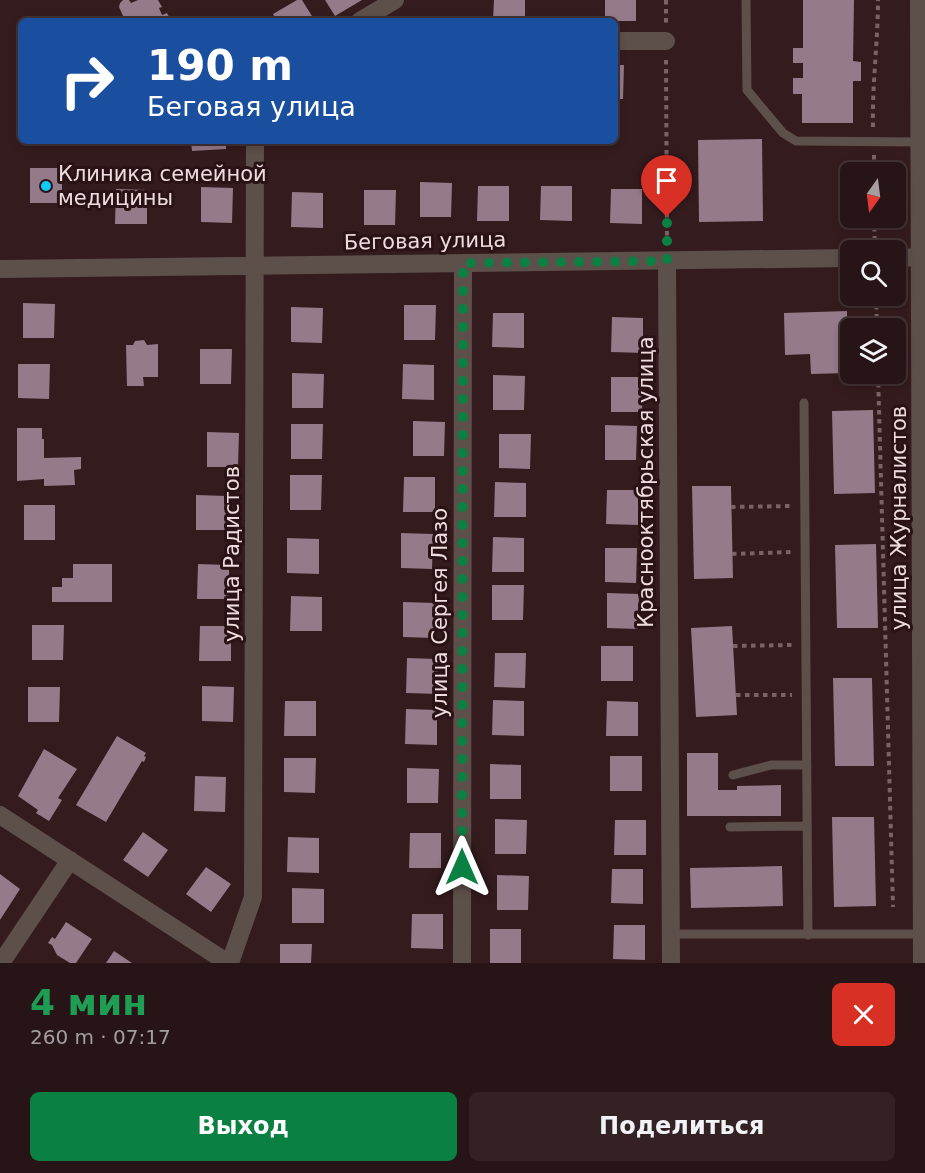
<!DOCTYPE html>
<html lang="ru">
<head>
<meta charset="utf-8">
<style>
	:root { --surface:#271416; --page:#332123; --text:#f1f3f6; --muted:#a49ea1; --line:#433335; --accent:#0b8043 }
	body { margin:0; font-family:"DejaVu Sans",sans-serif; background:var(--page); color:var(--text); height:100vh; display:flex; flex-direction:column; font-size:22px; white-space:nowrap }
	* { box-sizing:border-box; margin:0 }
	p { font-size:20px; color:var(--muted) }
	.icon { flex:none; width:33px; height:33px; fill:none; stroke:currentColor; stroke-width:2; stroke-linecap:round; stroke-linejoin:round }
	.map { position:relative; height:963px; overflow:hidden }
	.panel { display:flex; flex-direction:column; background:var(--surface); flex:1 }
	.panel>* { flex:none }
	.guide { position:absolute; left:18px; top:18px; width:600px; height:126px; border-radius:9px; box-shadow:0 3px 9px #0003,0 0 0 2px var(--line); background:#1a4fa0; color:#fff; overflow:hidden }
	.needle { width:39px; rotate:194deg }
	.tools { position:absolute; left:840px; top:162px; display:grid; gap:12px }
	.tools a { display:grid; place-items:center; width:66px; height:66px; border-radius:9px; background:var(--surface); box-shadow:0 3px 9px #0003,0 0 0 2px var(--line); font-size:30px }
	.pin { position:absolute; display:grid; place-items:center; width:51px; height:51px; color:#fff; margin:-62px -26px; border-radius:50% 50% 50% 0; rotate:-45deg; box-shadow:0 0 6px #0007 }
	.pin .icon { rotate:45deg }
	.me { position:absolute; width:66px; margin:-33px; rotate:0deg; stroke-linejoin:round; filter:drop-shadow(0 0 4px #0008) }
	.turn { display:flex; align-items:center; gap:21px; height:126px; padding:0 30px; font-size:27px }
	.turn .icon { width:78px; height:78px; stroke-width:2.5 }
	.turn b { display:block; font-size:42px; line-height:51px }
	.round { display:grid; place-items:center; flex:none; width:63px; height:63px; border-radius:9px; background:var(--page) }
	.summary { display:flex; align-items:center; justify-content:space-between; height:102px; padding:0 30px }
	h1 { font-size:36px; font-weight:700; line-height:45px; color:#1e9e55 }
	.primary-button { display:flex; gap:12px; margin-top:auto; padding:12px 30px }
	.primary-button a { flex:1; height:69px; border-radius:9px; background:var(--accent); color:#fff; font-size:24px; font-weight:700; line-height:69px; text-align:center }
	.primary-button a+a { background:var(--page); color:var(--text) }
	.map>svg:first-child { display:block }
	.building { fill:#957a8a }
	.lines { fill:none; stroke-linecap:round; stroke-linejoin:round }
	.path { stroke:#7a6366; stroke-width:4; stroke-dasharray:4.5 4.5; stroke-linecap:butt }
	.service { stroke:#5d4f4a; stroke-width:9 }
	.minor { stroke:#5d4f4a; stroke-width:18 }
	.tertiary { stroke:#5d4f4a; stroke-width:18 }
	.route { stroke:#0b8043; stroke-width:10; stroke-dasharray:0 18 }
	.poi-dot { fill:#0ccafa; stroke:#2a1215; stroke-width:2 }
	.labels { text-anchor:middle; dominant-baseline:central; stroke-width:6; stroke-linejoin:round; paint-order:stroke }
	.poi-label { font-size:21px; fill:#efdcde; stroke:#2a1215; text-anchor:start }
	.street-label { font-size:21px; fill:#efdcde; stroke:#2a1215 }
</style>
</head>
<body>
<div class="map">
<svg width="925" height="963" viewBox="0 0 925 963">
	<rect width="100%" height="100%" fill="#341b1e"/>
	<!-- building -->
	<path class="building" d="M123,0h6l2,3 7,-3h20l4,7 -3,1 3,7 5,-2 4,8h-47l-1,-2 1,-1 -5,-11 1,-4z
		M297,0h5l13,21h-38l-4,-7z
		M325,0h37l-27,16z
		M494,0h31v21h-32z
		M605,0h31v21h-31z
		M803,0h51l-1,61 8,1v19h-8v42h-51v-29h-9v-16h10v-15h-10v-15h10z
		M615,65h9l-1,34h-8z
		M762,139l1,82 -64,1 -1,-82z
		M191,141h35v8l-34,2z
		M30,168h32v35h-32z
		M420,182l32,1 -1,34h-31z
		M478,186h31v35h-32z
		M541,186h31v35l-32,-1z
		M201,187l32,1 -1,35 -31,-1z
		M116,189l31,1v34h-32z
		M611,189h31v35l-32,-1z
		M364,190h32l-1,35h-31z
		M292,192l31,1v35l-32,-1z
		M23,303l32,1 -1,34h-31z
		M404,305h32l-1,35h-31z
		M291,307l32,1 -1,35 -31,-1z
		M847,311l1,62 -37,1 -1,-20 -25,1 -1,-42z
		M493,313h31v35l-32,-1z
		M612,317l31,1v35l-32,-1z
		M144,340l3,5 11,-1v33h-15l1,9h-17l-1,-41h7l2,-4z
		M200,349h32l-1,35h-31z
		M18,364h32l-1,35 -31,-1z
		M403,364l31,1v35l-32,-1z
		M292,373l32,1 -1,34h-31z
		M493,375l32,1 -1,34h-31z
		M611,377h32l-1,35h-31z
		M873,410l2,83 -41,1 -2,-83z
		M413,421l32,1 -1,34h-31z
		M291,424h32l-1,35h-31z
		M605,425l32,1 -1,34h-31z
		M17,428h25v11h2v19l37,-1v12l-7,1 1,15 -31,1v-7l-27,2z
		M207,432l32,1 -1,34h-31z
		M499,434h32l-1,35 -31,-1z
		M290,475h32l-1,35h-31z
		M404,477h31v35h-32z
		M495,482l31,1v34h-32z
		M692,486h39l2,92 -39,1z
		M607,490h31v35l-32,-1z
		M196,495l31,1v34h-31z
		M24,505h31v35h-31z
		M401,533l32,1 -1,35 -31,-1z
		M493,537l31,1v34h-32z
		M287,538l32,1v35l-32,-1z
		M876,544l2,84h-41l-2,-83z
		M605,548h32l-1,35 -31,-1z
		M73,564h39v38h-60v-15h10v-9h11z
		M198,564l31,1v34h-32z
		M492,585h32l-1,35h-31z
		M607,593l32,1 -1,35 -31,-1z
		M291,596l31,1v34h-32z
		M403,602l32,1 -1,35 -31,-1z
		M32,625h32l-1,35h-31z
		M200,626h31v35h-32z
		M732,626l5,89 -41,2 -5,-89z
		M601,646h32v35h-32z
		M495,653h31l-1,35 -31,-1z
		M407,658l31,1v35l-32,-1z
		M833,678h39l2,88h-39z
		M202,686l32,1 -1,35 -31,-1z
		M28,687h32l-1,35h-31z
		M493,700l31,1v35l-32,-1z
		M285,701h31v35h-32z
		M607,701l31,1v34h-32z
		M406,709l31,1v35l-32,-1z
		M117,736l29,17 -2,3 2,1 -2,5 -2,-1 -36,61 -30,-17z
		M44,749l33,20 -19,29 4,2 -13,21 -13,-8 2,-3 -20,-14z
		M687,753h31v37h19v-4l44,-1v31h-94z
		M610,756h32v35h-32z
		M284,758h32l-1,35 -31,-1z
		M490,764l31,1v34h-31z
		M407,768l32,1 -1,34h-31z
		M195,776l31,1 -1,35 -31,-1z
		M832,817h42l2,89 -42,1z
		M495,819l32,1 -1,34h-31z
		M615,820h31v35h-32z
		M143,832l25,18 -20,27 -25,-17z
		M410,833h31v35h-32z
		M288,837l31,1v35l-32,-1z
		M782,866l1,40 -92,2 -1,-40z
		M206,867l25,17 -20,28 -25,-18z
		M612,869h31v35l-32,-1z
		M0,874l20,15 -20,31z
		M497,875l32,1 -1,34h-31z
		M292,888l32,1v34h-32z
		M412,914h31v35l-32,-1z
		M66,922l26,17 -16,24h-6l-13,-8 -5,-10 -4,-2 4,-6 3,2z
		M614,925h31v35l-32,-1z
		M490,929h31v34h-31z
		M280,944h32l-1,19h-31z
		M114,951l18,12h-26z"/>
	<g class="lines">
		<!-- path -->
		<path class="path" d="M666,0v23
			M666,60l1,182
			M873,127c-1,-43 5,-85 5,-127
			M874,155v17
			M874,218l1,32
			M876,296l1,32
			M878,374l15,533
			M731,507l60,-1
			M732,554l60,-2
			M733,646l59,-1
			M736,695h56"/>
		<!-- service -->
		<path class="service" d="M746,0l1,90 36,43 13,8 124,1
			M804,403l4,532
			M733,775l38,-10h36
			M730,827l77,-1
			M671,934h250"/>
		<!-- minor -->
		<path class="minor" d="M360,21l35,-21
			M615,41h51
			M896,258l25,-1
			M667,261l4,702
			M0,269l850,-11
			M0,815l228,148
			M1,963l69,-103
			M230,963l23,-66 2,-756
			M462,963l1,-700"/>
		<!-- tertiary -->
		<path class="tertiary" d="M919,0l3,963"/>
	</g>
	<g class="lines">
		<!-- route -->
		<path class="route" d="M462,867l1,-604 204,-2v-44"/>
	</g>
	<!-- markers -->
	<circle class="poi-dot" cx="46" cy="186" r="6"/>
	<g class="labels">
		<!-- poi labels -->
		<g class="poi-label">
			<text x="58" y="174">Клиника семейной<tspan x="58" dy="24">медицины</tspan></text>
		</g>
		<!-- street labels -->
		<g class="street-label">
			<text transform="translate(425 241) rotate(-1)">Беговая улица</text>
			<text transform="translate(646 482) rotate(-90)">Краснооктябрьская улица</text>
			<text transform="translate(899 518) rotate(-90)">улица Журналистов</text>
			<text transform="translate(232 554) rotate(-90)">улица Радистов</text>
			<text transform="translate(440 613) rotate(-90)">улица Сергея Лазо</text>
		</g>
	</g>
</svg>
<div class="tools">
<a><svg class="needle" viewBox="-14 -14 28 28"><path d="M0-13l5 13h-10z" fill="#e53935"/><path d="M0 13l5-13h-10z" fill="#a49ea1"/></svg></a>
<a><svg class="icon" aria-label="search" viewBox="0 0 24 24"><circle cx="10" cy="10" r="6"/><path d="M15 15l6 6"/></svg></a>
<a><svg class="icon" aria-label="layers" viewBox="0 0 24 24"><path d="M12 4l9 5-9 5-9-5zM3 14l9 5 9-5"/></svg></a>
</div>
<div class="pin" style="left:667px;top:217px;background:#d93025"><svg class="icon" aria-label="arrive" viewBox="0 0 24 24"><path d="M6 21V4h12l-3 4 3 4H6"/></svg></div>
<svg class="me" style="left:462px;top:867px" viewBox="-20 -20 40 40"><path d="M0-17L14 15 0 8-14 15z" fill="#0b8043" stroke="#fff" stroke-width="4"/></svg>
<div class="guide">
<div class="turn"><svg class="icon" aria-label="right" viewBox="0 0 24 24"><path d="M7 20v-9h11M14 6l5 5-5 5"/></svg><div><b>190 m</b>Беговая улица</div></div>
</div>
</div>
<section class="panel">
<div class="summary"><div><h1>4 мин</h1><p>260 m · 07:17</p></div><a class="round" style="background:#d93025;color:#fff"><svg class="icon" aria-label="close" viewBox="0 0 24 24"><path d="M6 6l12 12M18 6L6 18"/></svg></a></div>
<div class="primary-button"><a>Выход</a><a>Поделиться</a></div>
</section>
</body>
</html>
